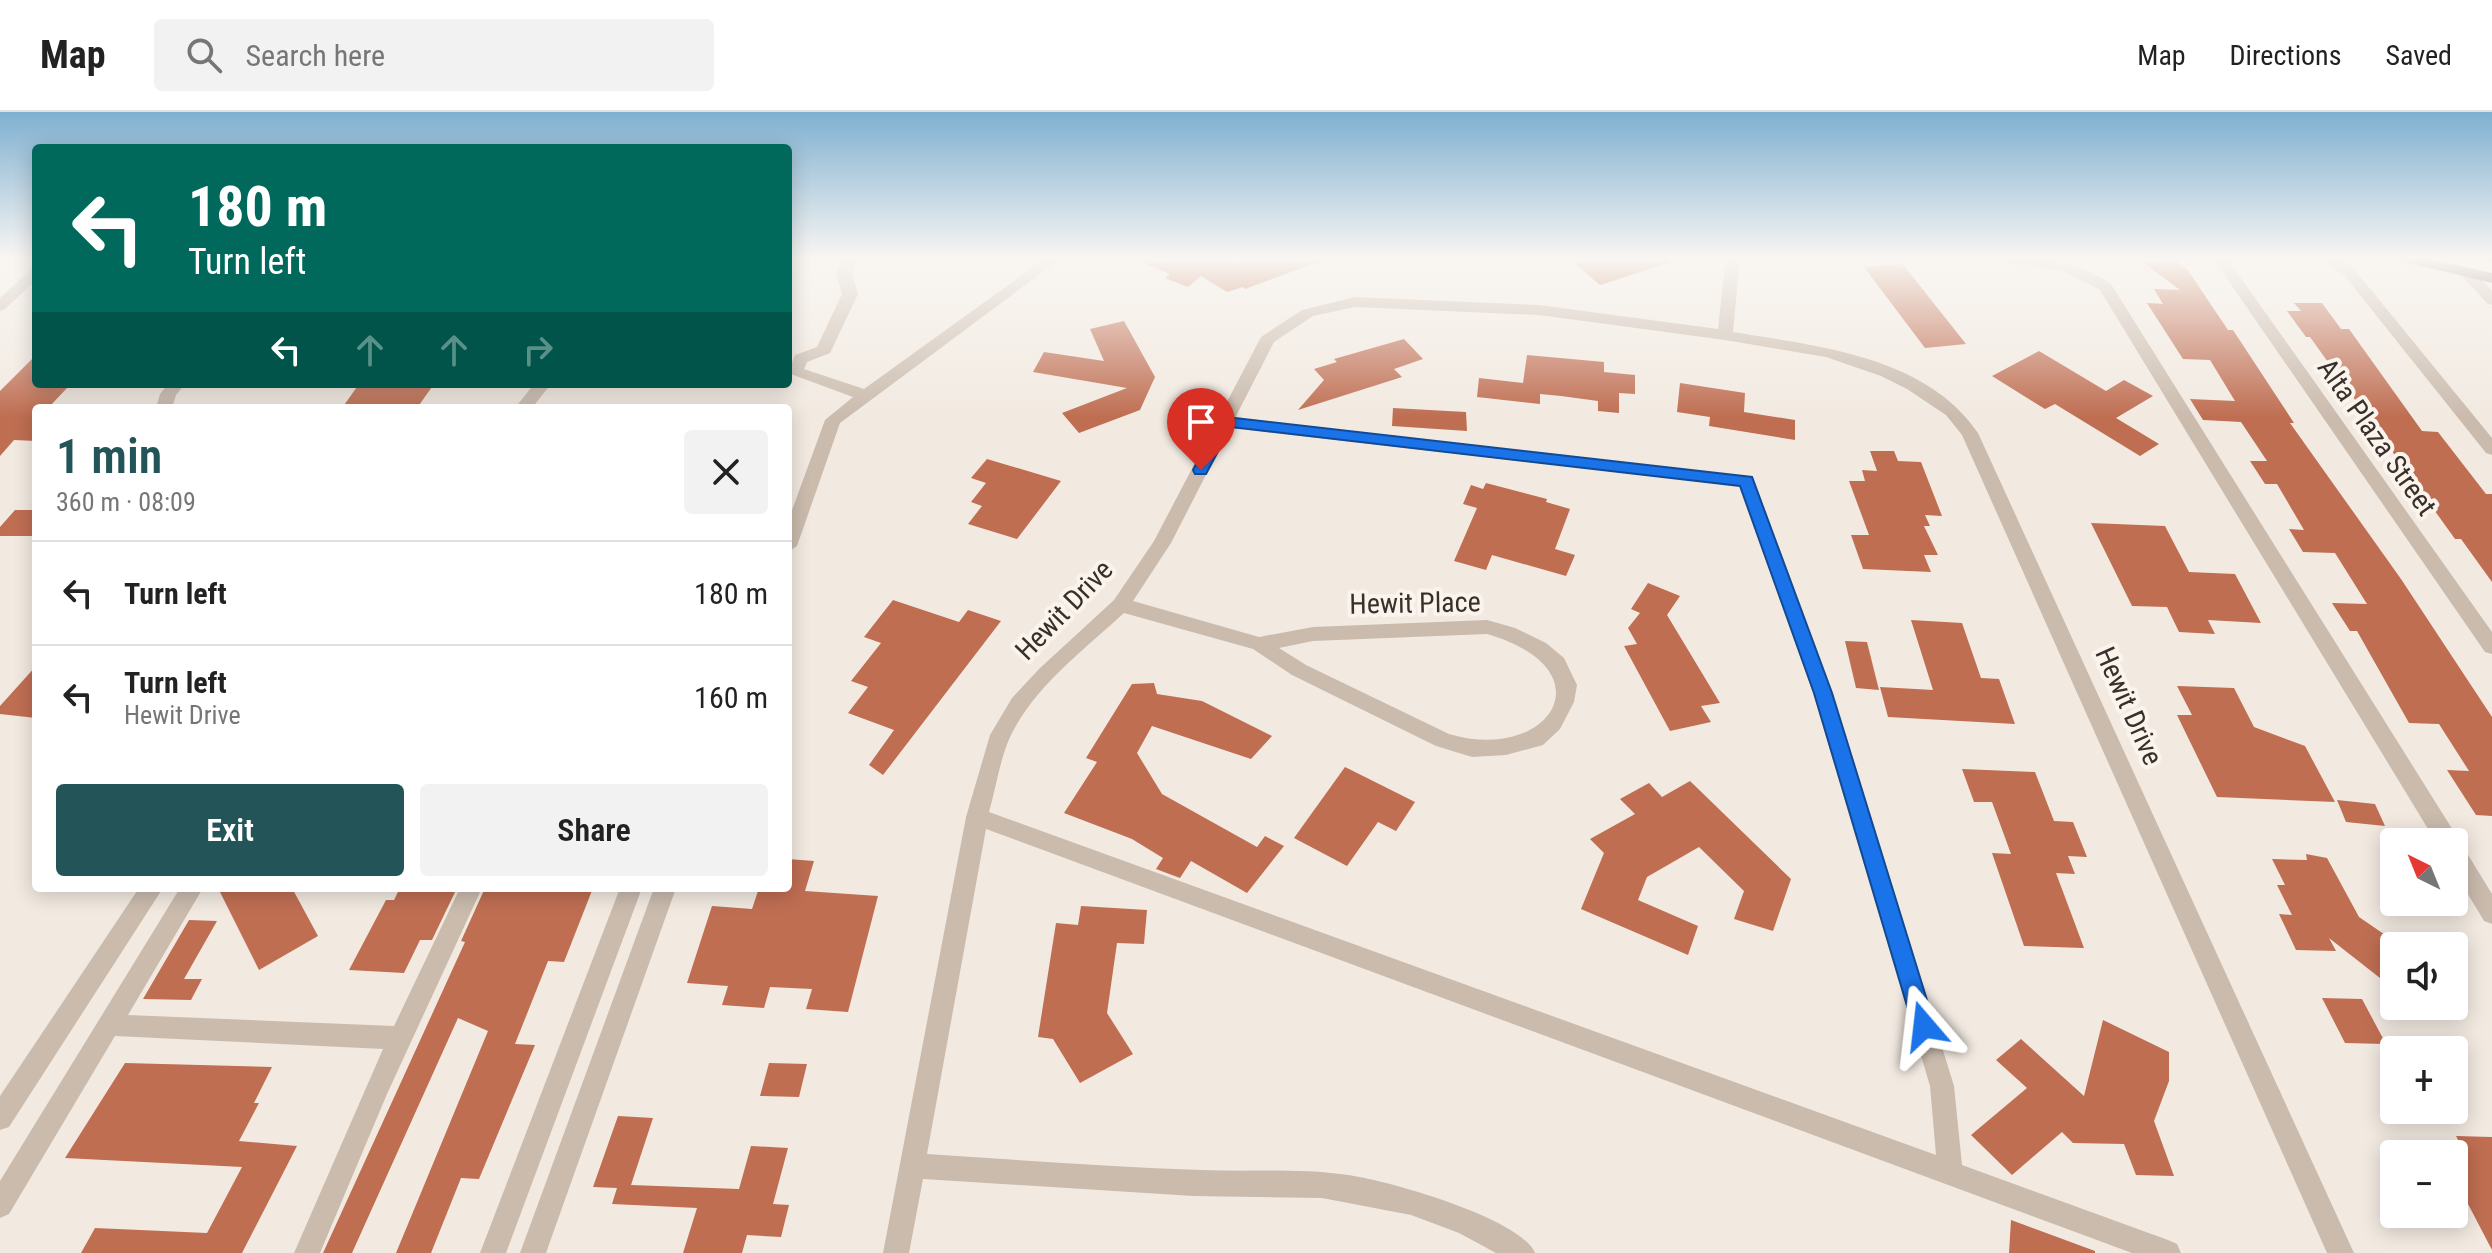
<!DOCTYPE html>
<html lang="en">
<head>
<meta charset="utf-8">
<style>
	:root { --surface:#fff; --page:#f2f2f2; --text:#222; --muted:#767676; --line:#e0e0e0; --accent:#235458 }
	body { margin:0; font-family:"Roboto Condensed",sans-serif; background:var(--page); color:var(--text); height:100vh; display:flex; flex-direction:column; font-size:30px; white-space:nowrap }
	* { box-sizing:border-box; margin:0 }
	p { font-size:26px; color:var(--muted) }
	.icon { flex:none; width:44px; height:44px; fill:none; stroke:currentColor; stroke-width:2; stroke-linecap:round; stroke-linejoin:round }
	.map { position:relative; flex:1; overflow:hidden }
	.side { position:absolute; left:32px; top:292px; width:760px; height:488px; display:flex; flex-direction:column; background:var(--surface); border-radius:8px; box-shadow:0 4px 20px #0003 }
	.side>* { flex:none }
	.banner { position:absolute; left:32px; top:32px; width:760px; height:244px; border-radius:8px; box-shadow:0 4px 20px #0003; background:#00695c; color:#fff; overflow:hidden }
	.needle { width:52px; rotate:317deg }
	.controls { position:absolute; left:2380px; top:716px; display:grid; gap:16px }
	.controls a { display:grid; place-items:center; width:88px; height:88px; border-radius:8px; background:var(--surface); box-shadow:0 4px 20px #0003; font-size:40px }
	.pin { position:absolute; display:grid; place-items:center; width:68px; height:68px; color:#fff; margin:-82px -34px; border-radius:50% 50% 50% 0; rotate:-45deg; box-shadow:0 0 8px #0007 }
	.pin .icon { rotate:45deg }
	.me { position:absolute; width:88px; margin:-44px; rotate:343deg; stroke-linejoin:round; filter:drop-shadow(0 0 6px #0008) }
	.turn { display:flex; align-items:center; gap:28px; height:168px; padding:0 24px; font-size:36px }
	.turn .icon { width:104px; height:104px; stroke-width:2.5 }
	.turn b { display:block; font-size:56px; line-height:68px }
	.lanes { display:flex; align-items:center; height:76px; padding:0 24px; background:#0003; justify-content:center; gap:40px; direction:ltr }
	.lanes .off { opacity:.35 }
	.round { display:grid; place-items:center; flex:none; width:84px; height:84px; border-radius:8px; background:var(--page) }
	.overview { display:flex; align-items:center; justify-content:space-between; height:136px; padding:0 24px }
	h1 { font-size:48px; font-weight:600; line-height:60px; color:var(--accent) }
	.cta { display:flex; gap:16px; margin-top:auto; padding:16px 24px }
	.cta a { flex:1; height:92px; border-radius:8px; background:var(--accent); color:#fff; font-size:32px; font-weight:600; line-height:92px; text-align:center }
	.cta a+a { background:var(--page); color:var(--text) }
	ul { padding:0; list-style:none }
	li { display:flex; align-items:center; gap:24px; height:104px; padding:0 24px; border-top:2px solid var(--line) }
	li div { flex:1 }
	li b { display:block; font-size:30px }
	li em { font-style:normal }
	header { display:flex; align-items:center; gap:48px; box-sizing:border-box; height:112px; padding:0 40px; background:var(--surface); border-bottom:2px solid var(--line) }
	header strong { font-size:38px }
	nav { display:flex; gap:44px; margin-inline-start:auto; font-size:28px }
	.search { width:560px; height:72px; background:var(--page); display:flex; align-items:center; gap:20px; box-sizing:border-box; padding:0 28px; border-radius:8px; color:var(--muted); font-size:30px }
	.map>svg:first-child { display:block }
	.building { fill:#bf6e52 }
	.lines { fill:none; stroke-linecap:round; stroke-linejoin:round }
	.minor { fill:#cabbad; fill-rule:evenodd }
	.major { fill:#7a675d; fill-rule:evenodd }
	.route { fill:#1a73e8; stroke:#114b97; stroke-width:2 }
	.labels { text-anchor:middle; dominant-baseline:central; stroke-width:8; stroke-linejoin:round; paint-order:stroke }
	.street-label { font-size:28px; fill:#39302b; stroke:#faf4ed }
</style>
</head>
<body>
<header>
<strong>Map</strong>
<div class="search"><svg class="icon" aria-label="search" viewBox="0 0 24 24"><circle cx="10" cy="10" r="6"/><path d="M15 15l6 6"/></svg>Search here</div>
<nav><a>Map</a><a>Directions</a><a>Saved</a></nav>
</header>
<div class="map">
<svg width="2492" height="1141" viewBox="0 0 2492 1141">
	<rect width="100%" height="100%" fill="#f2eae1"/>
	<!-- building -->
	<path class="building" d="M1130,145h94l14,7 22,-7 66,2 -81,30 -2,-2 -16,5 -26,-16 -13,11 -23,-9 5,-4z
		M1567,145h107v4l-74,24z
		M2136,145h35l16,12 41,61h5l61,93h-4l111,156 91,138v99l-16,-1 -29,-45 22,1 -30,-47 -30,-1 -52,-92h-7l-18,-28 35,1 -32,-51 -32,-1 -14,-23 15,1 -27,-46h-12l-15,-23h17l-26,-39 -38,-2 -13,-21 45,2 -25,-41 -27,-1 -36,-56 16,1 -9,-15 26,1z
		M1903,152l21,27 42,53 -41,4 -61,-81z
		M2294,191h28l19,26h8l73,102 16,1 48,62h6v88l-31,-43h-6l-145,-202h-4l-19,-26h14z
		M1124,209l31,56 -15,33 -61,23 -17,-20 65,-25 -94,-16 11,-20 60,9 -14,-32z
		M1404,227l19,20 -29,10 8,8 -104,33 26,-30 -10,-11 23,-7 -3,-3z
		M2039,239l67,40 18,-11 29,16 -37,22 43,26 -19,12 -85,-52 -10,5 -53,-33z
		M36,243v32l31,1 -17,18h-14v35l-22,-1 -14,16v-65z
		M1527,243l77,7v10l31,3v19l-16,-1v20l-21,-2v-10l-37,-5 -21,-2v10l-63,-7 2,-19 44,5z
		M1680,271l65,10 -1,19 51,8v20l-86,-14 1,-9 -33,-5z
		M359,272h75l-17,24h-75z
		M1393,296l73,4 1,19 -75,-5z
		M1870,339h24l4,10 23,1 21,54 -17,-1 5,11h-6l14,29h-14l7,17 -68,-3 -12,-34h18l-20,-54h16l-3,-11 15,1z
		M987,347l74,22 -44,58 -49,-15 14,-18 -11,-4 15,-19 -15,-5z
		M1486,371l61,16 -1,3 24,7 -15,40 20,6 -9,21 -74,-21 -6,15 -32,-9 23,-53 -14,-4 8,-19 12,4z
		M15,398h21v26h-36v-9z
		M2091,411l74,3 24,46 46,2 26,49 -53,-3 7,14 -36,-2 -12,-25 -35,-1z
		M1648,471l32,13 -13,19 53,88 -19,3 10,16 -41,9 -46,-85 13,-2 -9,-16 12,-15 -9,-4z
		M893,488l66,22 9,-12 33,11 -118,154 -14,-10 25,-35 -46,-17 20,-26 -17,-6 30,-38 -17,-6z
		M1911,508l51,3 19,55 18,1 16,45 -127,-7 -8,-30 53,3z
		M1845,529l22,1 12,48 -23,-2z
		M36,554v52l-36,-4v-8z
		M1154,571l3,11 45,7 70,35 -21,23 -99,-33 -15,27 25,41 95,53 8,-11 19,10 -37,47 -56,-32 -11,17 -24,-9 7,-11 -31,-19 -68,-26 33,-51 -11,-4 46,-74z
		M2177,574l57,2 20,39 51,19 30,56 -118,-5 -40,-82h15z
		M1345,655l70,35 -19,29 -18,-9 -31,44 -53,-28z
		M1962,657l73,3 19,49 19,1 14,35 -19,-1 7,18 -19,-1 28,75 -60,-2 -32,-93 19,1 -19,-52h-18z
		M1690,669l101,98 -18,52 -39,-12 10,-28 -45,-44 -52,30 -9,23 60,26 -10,29 -107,-46 23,-56 -14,-14 45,-25 -15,-15 29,-16 13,14z
		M2337,688l38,4 10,22 -39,-4z
		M2306,742l21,4 32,59 35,24v48l-65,-51 7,13 -40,-1 -17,-36 13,1 -15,-30h8l-13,-26 35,1z
		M788,747l26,2 -9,30 73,5 -30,116 -42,-3 6,-20 -42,-2 -6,21 -42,-3 6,-19 -41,-3 25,-77 40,3 7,-21h29z
		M218,776h74l26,48 -59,34z
		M400,776h57l-25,52h-12l-16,33 -55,-3 37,-70h8z
		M485,776h108l-29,74 -16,-1 -33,83 20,1 -56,134 -18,-1 -30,75h-35l92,-222 -30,-13 -106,235h-29l142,-311 -4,-1z
		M1081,794l66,4 -3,34 -27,-1 -10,70 26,41 -53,29 -27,-44 -15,-2 18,-114 22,2z
		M189,808l28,1 -33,58h18l-11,21 -48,-1z
		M2322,886l40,1 24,45 -41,-1z
		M2103,908l66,32v29l-15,40 20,55 -38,-1 -12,-31 -51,-1 -11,-11 -50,43 -41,-40 56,-47 -31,-28 25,-21 63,57z
		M125,951l147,4 -18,36h5l-20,38 58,5 -55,107h-161l14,-25 112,5 35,-66 -177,-9z
		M769,951l38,1 -8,33 -39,-1z
		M618,1004l35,2 -22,67 108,4 12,-43 37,2 -15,56 16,1 -8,32 -34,-2 -5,18h-59l14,-45 -85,-4 5,-16 -24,-1z
		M2456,1024l36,1v113l-24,-46h-14v-46h14z
		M2011,1108l84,31v2h-86z"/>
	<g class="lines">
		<!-- minor -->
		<path class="minor" d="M843,145h14l-5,16 6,21 -28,59 -23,9 -3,7 60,20 183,-132h16l-223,166 -43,123 -9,6v-31l37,-101 28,-23 -65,-24 7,-18 22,-8 25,-53 -6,-21z
			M1726,145h14l-7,75c84,14 193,24 245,101l376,820h-27l-365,-818 -16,-20 -39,-26 -26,-13 -55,-19 -101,-17 -186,-25 -184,-8 -42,9 -39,26 -39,76 518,59 80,216 121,393 8,79 206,75 9,4 4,9h-49l-1146,-424 -59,325c92,6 183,13 275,16 49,2 97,-2 146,5 38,5 173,43 187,78h-39l-37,-20 -48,-18 -89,-17 -129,-2 -270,-17 -14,74h-26l83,-436 24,-82 22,-37 27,-29 75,-69 40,-59 107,-204 41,-27 53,-13 184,8 179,24zM1230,316l510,58 73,207 117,393 6,69 -947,-343c7,-24 11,-54 22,-77 24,-49 74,-86 113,-122l129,36 39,26 144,71 36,11 34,-2 37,-10 17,-16 14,-27 3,-17 -13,-27 -18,-15 -31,-15 -28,-8 -174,7 -54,10 -126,-36 38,-58zM1487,522c124,36 62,130 -38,100l-143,-69 -27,-17 34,-7z
			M1985,145c45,0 88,0 126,27l345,551 2,9 4,1 30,49v30l-8,-3 -30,-50v-29h-18l-336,-552 -38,-19 -70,-10z
			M2212,145h14l266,375v22l-7,-2z
			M2318,145h17l19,12 138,169v17l-6,-2 -142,-178z
			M36,155v13l-31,29 -5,2v-13l31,-29z
			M2468,157l5,2 19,20v14l-5,-2 -27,-29z
			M168,272h17l-9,11 -4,13h-16l4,-14z
			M534,272h17l-19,24h-17z
			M139,776h24l-154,239 -9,3v-34z
			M180,776h23l-75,127 266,11 66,-138h22l-95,206 -67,159h-26l89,-204 -268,-13 -106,178 -9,4v-37z
			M620,776h22l-136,365h-26z
			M654,776h22l-130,365h-26z"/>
		<!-- major -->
		<path class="major" d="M2394,145h26l72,16v10l-96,-23z
			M2478,145h14v5l-12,-2z"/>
	</g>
	<!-- sky -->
	<linearGradient id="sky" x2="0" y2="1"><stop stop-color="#7fb0d1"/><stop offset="0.48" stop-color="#f9f6f2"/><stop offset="1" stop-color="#f9f6f2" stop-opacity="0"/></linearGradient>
	<rect width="2492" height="305" fill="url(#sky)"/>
	<!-- route -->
	<path class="route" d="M1226,305l526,60 80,216 103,333 -3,7 -8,3 -8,-3 -3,-7 -99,-333 -74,-207 -509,-59 -25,47h-11l-2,-4 25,-48z"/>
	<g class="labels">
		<!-- street labels -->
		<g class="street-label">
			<text transform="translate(2377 325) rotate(55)">Alta Plaza Street</text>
			<text transform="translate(1415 491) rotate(-1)">Hewit Place</text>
			<text transform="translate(1064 498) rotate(-46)">Hewit Drive</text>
			<text transform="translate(2129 594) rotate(66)">Hewit Drive</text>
		</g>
	</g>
</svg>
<div class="controls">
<a><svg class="needle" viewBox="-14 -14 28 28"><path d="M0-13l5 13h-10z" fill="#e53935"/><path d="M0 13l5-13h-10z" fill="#767676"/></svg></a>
<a><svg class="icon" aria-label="sound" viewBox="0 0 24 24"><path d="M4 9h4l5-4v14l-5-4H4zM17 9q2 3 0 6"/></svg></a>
<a>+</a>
<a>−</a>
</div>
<div class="pin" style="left:1201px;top:358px;background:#d93025"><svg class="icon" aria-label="arrive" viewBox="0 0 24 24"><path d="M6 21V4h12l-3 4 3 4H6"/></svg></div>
<svg class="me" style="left:1924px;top:914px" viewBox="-20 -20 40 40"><path d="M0-17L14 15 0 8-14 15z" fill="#1a73e8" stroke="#fff" stroke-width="4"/></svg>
<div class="banner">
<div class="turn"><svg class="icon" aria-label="left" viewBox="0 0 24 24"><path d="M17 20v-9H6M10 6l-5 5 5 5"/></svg><div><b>180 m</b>Turn left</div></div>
<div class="lanes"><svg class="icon" aria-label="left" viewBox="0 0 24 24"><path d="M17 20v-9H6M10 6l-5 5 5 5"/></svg><svg class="icon off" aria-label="ahead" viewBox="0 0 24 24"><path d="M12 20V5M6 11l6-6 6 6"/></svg><svg class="icon off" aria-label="ahead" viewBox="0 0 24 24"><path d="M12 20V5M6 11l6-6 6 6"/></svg><svg class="icon off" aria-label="right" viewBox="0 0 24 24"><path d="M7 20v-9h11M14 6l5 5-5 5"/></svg></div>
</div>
<section class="side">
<div class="overview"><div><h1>1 min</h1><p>360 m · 08:09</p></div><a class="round"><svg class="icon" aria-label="close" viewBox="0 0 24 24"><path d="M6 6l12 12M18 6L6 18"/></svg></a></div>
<ul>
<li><svg class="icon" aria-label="left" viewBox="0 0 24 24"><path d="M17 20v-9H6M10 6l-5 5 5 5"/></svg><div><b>Turn left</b></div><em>180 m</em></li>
<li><svg class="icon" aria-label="left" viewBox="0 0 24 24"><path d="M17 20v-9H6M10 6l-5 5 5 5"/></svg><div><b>Turn left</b><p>Hewit Drive</p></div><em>160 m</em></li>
</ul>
<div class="cta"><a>Exit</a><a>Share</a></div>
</section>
</div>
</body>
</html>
